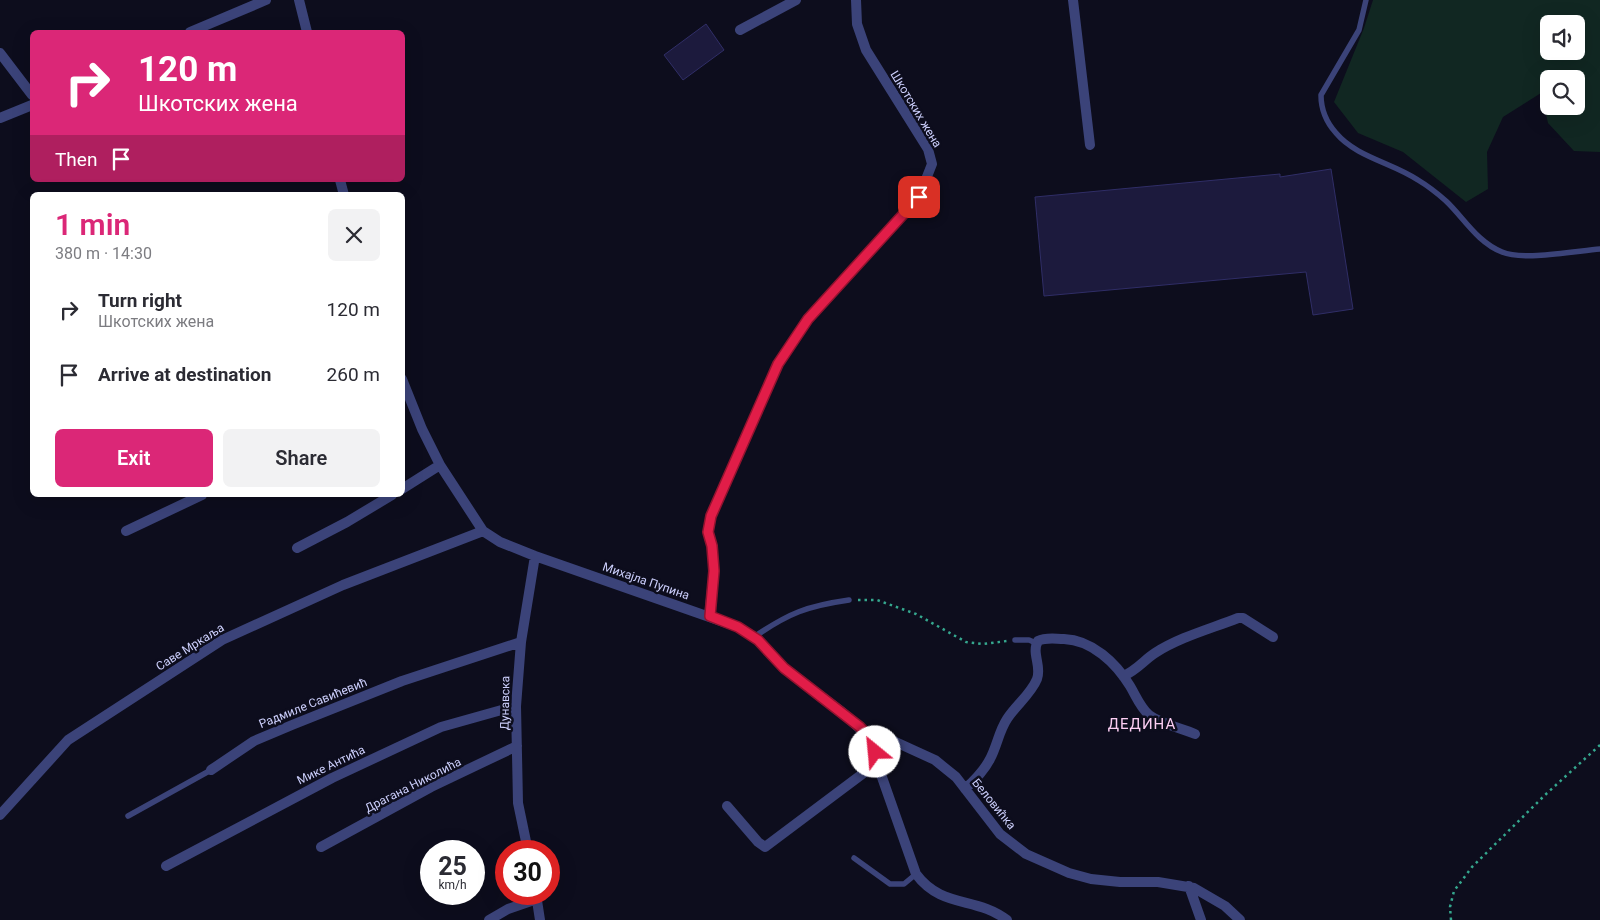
<!DOCTYPE html>
<html lang="en">
<head>
<meta charset="utf-8">
<style>
	:root { --surface:#fff; --page:#f2f2f3; --text:#2b2b33; --muted:#7c7c81; --accent:#db2777 }
	body { margin:0; font-family:Roboto,sans-serif; background:var(--page); color:var(--text); height:100vh; display:flex; flex-direction:column; font-size:19px; white-space:nowrap }
	* { box-sizing:border-box; margin:0 }
	p { font-size:16px; color:var(--muted) }
	.icon { flex:none; width:28px; height:28px; fill:none; stroke:currentColor; stroke-width:2; stroke-linecap:round; stroke-linejoin:round }
	.map { position:relative; flex:1; overflow:hidden }
	.sheet { position:absolute; left:30px; top:192px; width:375px; height:305px; display:flex; flex-direction:column; background:var(--surface); border-radius:8px; box-shadow:0 5px 20px #0002 }
	.sheet>* { flex:none }
	.guide { position:absolute; left:30px; top:30px; width:375px; height:152px; border-radius:8px; box-shadow:0 5px 20px #0002; background:#db2777; color:#fff; overflow:hidden }
	.fabs { position:absolute; left:1540px; top:15px; display:grid; gap:10px }
	.fabs a { display:grid; place-items:center; width:45px; height:45px; border-radius:8px; background:var(--surface); box-shadow:0 5px 20px #0002; font-size:25px }
	.speed { position:absolute; left:420px; top:840px; display:flex; gap:10px; font-size:25px; font-weight:700; text-align:center }
	.speed>* { display:grid; place-content:center; width:65px; height:65px; border-radius:50%; background:var(--surface); box-shadow:0 5px 20px #0002; line-height:1 }
	.speed small { font-size:12px; font-weight:400 }
	.speed .limit { border:8px solid #d22; background:#fff; color:#111 }
	.pin { position:absolute; display:grid; place-items:center; width:42px; height:42px; color:#fff; margin:-21px; border-radius:10px; box-shadow:0 2px 8px #0006 }
	.me { position:absolute; width:55px; margin:-28px; rotate:332deg; stroke-linejoin:round; filter:drop-shadow(0 0 4px #0008) }
	.turn { display:flex; align-items:center; gap:18px; height:105px; padding:0 25px; font-size:22px }
	.turn .icon { width:65px; height:65px; stroke-width:2.5 }
	.turn b { display:block; font-size:35px; line-height:42px }
	.then { display:flex; align-items:center; height:48px; padding:0 25px; background:#0003; gap:10px; font-size:19px }
	.round { display:grid; place-items:center; flex:none; width:52px; height:52px; border-radius:8px; background:var(--page) }
	.overview { display:flex; align-items:center; justify-content:space-between; height:85px; padding:0 25px }
	h1 { font-size:30px; font-weight:600; line-height:38px; color:var(--accent) }
	.action { display:flex; gap:10px; margin-top:auto; padding:10px 25px }
	.action a { flex:1; height:58px; border-radius:8px; background:var(--accent); color:#fff; font-size:20px; font-weight:600; line-height:58px; text-align:center }
	.action a+a { background:var(--page); color:var(--text) }
	ul { padding:0; list-style:none }
	li { display:flex; align-items:center; gap:15px; height:65px; padding:0 25px }
	li div { flex:1 }
	li b { display:block; font-size:19px }
	li em { font-style:normal }
	.map>svg:first-child { display:block }
	.green { fill:#112722; fill-rule:evenodd }
	.building { fill:#1c1a3d; stroke:#302e67 }
	.lines { fill:none; stroke-linecap:round; stroke-linejoin:round }
	.path { stroke:#35a78e; stroke-width:2.5; stroke-dasharray:2.5 4; stroke-linecap:butt }
	.lane { stroke:#3b4379; stroke-width:5.5 }
	.street { stroke:#3b4379; stroke-width:10 }
	.route-casing { stroke:#92132f; stroke-width:12 }
	.route { stroke:#e11d48; stroke-width:9 }
	.labels { text-anchor:middle; dominant-baseline:central; stroke-width:5; stroke-linejoin:round; paint-order:stroke }
	.street-label { font-size:12px; fill:#cccffc; stroke:#0d0d1d }
	.quarter-label { font-size:15px; letter-spacing:1px; fill:#fccef3; stroke:#0d0d1d }
</style>
</head>
<body>
<div class="map">
<svg width="1600" height="920" viewBox="0 0 1600 920">
	<rect width="100%" height="100%" fill="#0d0d1d"/>
	<!-- green -->
	<path class="green" d="M1373,0h227v152l-26,-1 -26,-28 -7,-30 -38,24 -16,35 1,37 -22,13 -63,-50 -45,-19 -24,-31 30,-74zM1549,24h27v27h-27zM1549,79h27v27h-27z"/>
	<!-- building -->
	<path class="building" d="M706,24l18,26 -41,30 -19,-25z
		M1331,169l22,140 -40,6 -7,-43 -262,24 -9,-99 245,-23v3z"/>
	<g class="lines">
		<!-- path -->
		<path class="path" d="M858,600h19l39,14 50,28 17,2 24,-3
			M1451,920l-1,-13 4,-16 18,-24 73,-72 55,-50"/>
		<!-- lane -->
		<path class="lane" d="M1366,0l-7,30 -38,65c0,14 6,28 15,38 20,24 57,30 82,47 10,6 19,13 28,21 18,17 31,41 56,51 21,9 74,-1 98,-3
			M754,637c35,-24 53,-31 95,-37
			M1015,640h14l7,3
			M128,816l83,-46
			M854,858l36,26h14l12,-10"/>
		<!-- street -->
		<path class="street" d="M299,0l8,32
			M1073,0l17,145
			M740,30l56,-30
			M190,32l76,-32
			M0,53l32,42
			M0,118l32,-13
			M340,180l4,15
			M402,379l20,50 18,36 43,66 17,11 35,14 203,71 20,13 26,28 58,44 30,28 5,23 39,111c26,35 60,22 91,46
			M402,489l38,-24
			M126,531l76,-36
			M297,548l50,-26 45,-27
			M709,616l5,-45 -2,-25 -4,-14 3,-16 67,-152 30,-45 111,-122 13,-33 -4,-15 -62,-99 -9,-26 -1,-24
			M1123,676c13,-5 21,-16 32,-23 25,-16 55,-24 83,-35h5l30,19
			M872,740l10,-3 7,2 46,21 21,17 44,57 26,20 43,19 22,6 29,3h38l36,6 31,18 15,14
			M211,770l43,-29 38,-16 110,-44 119,-39
			M965,789c10,-9 19,-18 25,-30 7,-13 9,-28 17,-40 9,-14 24,-25 30,-40 5,-13 -6,-26 1,-38 8,-4 17,-2 26,-2 28,1 52,24 66,47 6,10 10,21 19,29 12,9 32,13 46,19
			M727,806l31,36 7,5 112,-84
			M0,815l68,-75 154,-100 121,-55 140,-54
			M321,847l110,-60 86,-41
			M528,851l-10,-48 -2,-97 5,-64 14,-86
			M166,866l166,-88 109,-51 75,-21
			M1189,886l12,34
			M536,894l4,26
			M489,920l19,-11 29,-10"/>
	</g>
	<g class="lines">
		<defs>
			<path id="route" d="M875,752l-3,-12 -12,-13 -76,-59 -26,-28 -20,-13 -28,-11 4,-45 -2,-25 -4,-14 3,-16 67,-152 30,-45 111,-122"/>
		</defs>
		<!-- route casing -->
		<use href="#route" class="route-casing"/>
		<!-- route -->
		<use href="#route" class="route"/>
	</g>
	<g class="labels">
		<!-- street labels -->
		<g class="street-label">
			<text transform="translate(916 109) rotate(59)">Шкотских жена</text>
			<text transform="translate(646 581) rotate(19)">Михајла Пупина</text>
			<text transform="translate(190 647) rotate(-32)">Саве Мркаља</text>
			<text transform="translate(313 703) rotate(-22)">Радмиле Савићевић</text>
			<text transform="translate(505 703) rotate(-89)">Дунавска</text>
			<text transform="translate(331 765) rotate(-26)">Мике Антића</text>
			<text transform="translate(413 785) rotate(-27)">Драгана Николића</text>
			<text transform="translate(994 804) rotate(51)">Беловићка</text>
		</g>
		<!-- quarter labels -->
		<g class="quarter-label">
			<text x="1142" y="724">ДЕДИНА</text>
		</g>
	</g>
</svg>
<div class="fabs">
<a><svg class="icon" aria-label="sound" viewBox="0 0 24 24"><path d="M4 9h4l5-4v14l-5-4H4zM17 9q2 3 0 6"/></svg></a>
<a><svg class="icon" aria-label="search" viewBox="0 0 24 24"><circle cx="10" cy="10" r="6"/><path d="M15 15l6 6"/></svg></a>
</div>
<div class="speed"><div>25<small>km/h</small></div><div class="limit">30</div></div>
<div class="pin" style="left:919px;top:197px;background:#d93025"><svg class="icon" aria-label="arrive" viewBox="0 0 24 24"><path d="M6 21V4h12l-3 4 3 4H6"/></svg></div>
<svg class="me" style="left:875px;top:752px" viewBox="-20 -20 40 40"><circle r="19" fill="#fff"/><path d="M0-13L10 11 0 6-10 11z" fill="#e11d48"/></svg>
<div class="guide">
<div class="turn"><svg class="icon" aria-label="right" viewBox="0 0 24 24"><path d="M7 20v-9h11M14 6l5 5-5 5"/></svg><div><b>120 m</b>Шкотских жена</div></div>
<div class="then">Then<svg class="icon" aria-label="arrive" viewBox="0 0 24 24"><path d="M6 21V4h12l-3 4 3 4H6"/></svg></div>
</div>
<section class="sheet">
<div class="overview"><div><h1>1 min</h1><p>380 m · 14:30</p></div><a class="round"><svg class="icon" aria-label="close" viewBox="0 0 24 24"><path d="M6 6l12 12M18 6L6 18"/></svg></a></div>
<ul>
<li><svg class="icon" aria-label="right" viewBox="0 0 24 24"><path d="M7 20v-9h11M14 6l5 5-5 5"/></svg><div><b>Turn right</b><p>Шкотских жена</p></div><em>120 m</em></li>
<li><svg class="icon" aria-label="arrive" viewBox="0 0 24 24"><path d="M6 21V4h12l-3 4 3 4H6"/></svg><div><b>Arrive at destination</b></div><em>260 m</em></li>
</ul>
<div class="action"><a>Exit</a><a>Share</a></div>
</section>
</div>
</body>
</html>
